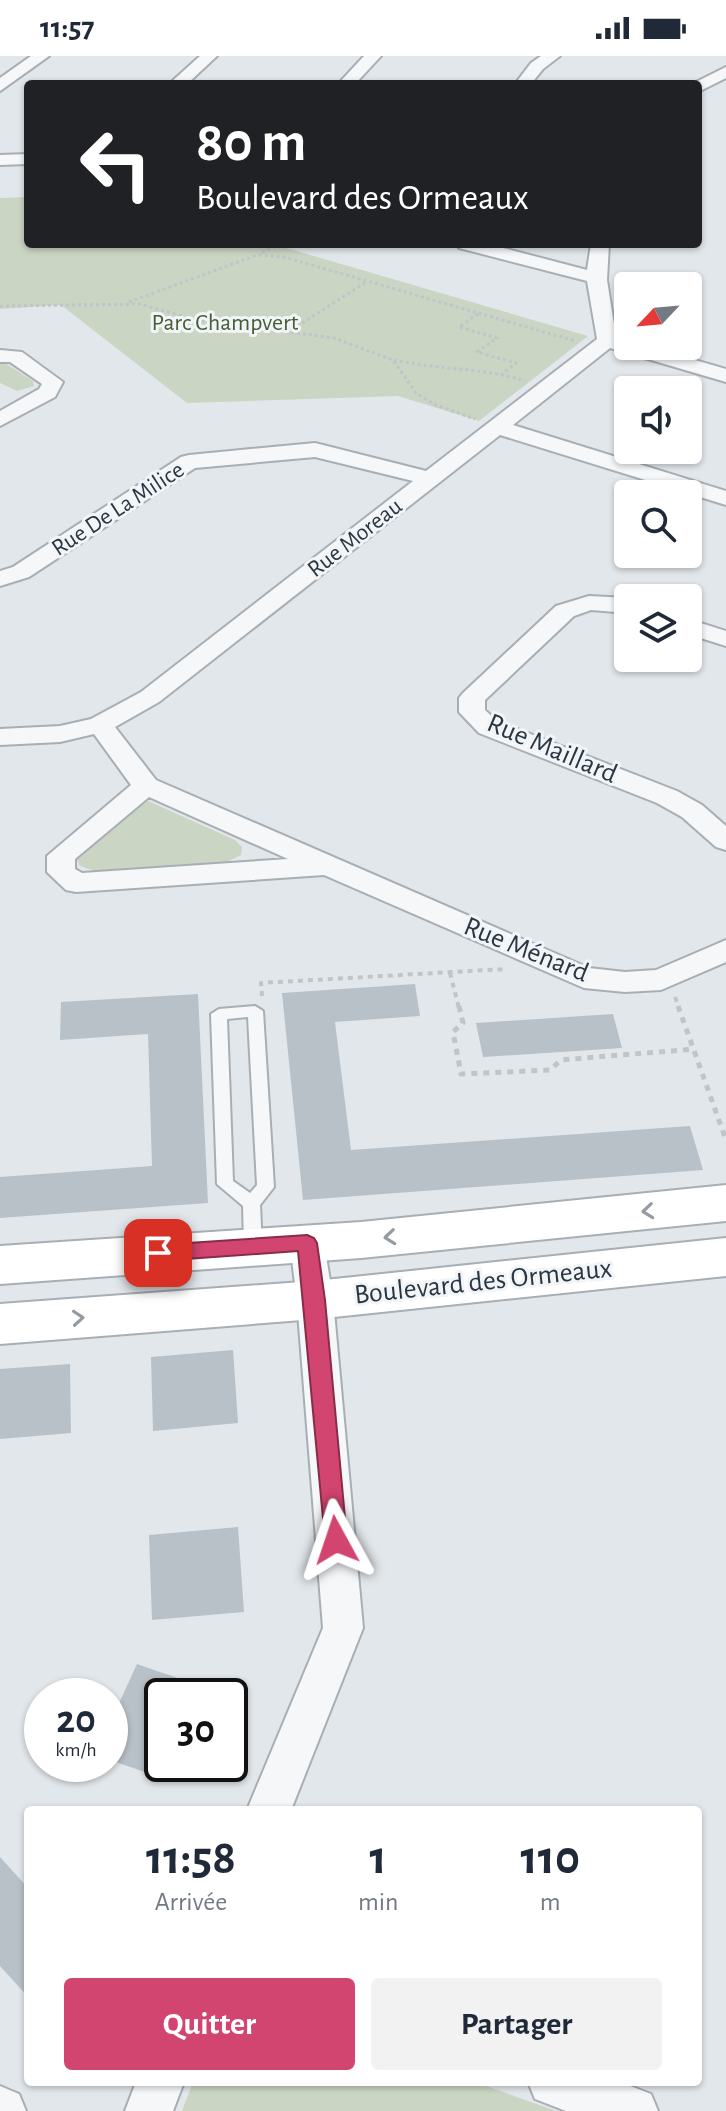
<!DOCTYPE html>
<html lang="fr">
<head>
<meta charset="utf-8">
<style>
	:root { --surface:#fff; --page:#f2f2f3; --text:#1f2937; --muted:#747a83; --accent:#d14570 }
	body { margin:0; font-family:"Alegreya Sans",sans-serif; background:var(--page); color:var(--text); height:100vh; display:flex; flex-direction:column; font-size:30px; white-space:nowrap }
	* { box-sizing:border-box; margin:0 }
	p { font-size:26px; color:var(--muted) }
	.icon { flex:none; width:44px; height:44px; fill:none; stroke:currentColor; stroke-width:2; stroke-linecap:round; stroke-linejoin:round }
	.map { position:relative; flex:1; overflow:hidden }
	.sheet { position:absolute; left:24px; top:1750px; width:678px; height:280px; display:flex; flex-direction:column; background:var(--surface); border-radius:8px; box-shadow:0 2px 6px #0004 }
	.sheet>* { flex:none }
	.top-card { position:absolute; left:24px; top:24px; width:678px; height:168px; border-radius:8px; box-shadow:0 2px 6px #0004; background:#202124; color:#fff; overflow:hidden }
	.needle { width:52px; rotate:244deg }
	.fabs { position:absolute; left:614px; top:216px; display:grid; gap:16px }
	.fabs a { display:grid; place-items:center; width:88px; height:88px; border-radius:8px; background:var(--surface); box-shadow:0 2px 6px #0004; font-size:40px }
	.speed { position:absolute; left:24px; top:1622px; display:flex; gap:16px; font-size:40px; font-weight:700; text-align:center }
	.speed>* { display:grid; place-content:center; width:104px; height:104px; border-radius:50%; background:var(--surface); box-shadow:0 2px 6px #0004; line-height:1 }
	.speed small { font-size:20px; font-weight:400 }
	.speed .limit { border:4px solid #111; border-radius:12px; background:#fff; color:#111 }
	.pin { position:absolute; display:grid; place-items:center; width:68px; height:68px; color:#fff; margin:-34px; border-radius:16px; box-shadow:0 4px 12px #0006 }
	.me { position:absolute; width:88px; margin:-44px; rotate:355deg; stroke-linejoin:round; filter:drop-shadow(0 0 6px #0008) }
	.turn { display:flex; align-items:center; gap:28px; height:168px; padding:0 40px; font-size:36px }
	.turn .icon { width:104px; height:104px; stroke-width:2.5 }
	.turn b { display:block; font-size:56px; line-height:68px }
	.eta { display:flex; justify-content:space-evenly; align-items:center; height:136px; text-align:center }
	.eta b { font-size:48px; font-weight:700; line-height:56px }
	.button { display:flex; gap:16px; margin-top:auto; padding:16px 40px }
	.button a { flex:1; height:92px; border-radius:8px; background:var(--accent); color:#fff; font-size:32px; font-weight:700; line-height:92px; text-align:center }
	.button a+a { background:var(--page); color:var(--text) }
	.status { display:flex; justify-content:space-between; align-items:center; height:56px; padding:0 40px; background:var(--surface); direction:ltr }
	.status svg { height:22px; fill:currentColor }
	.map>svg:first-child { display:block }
	.green { fill:#cad5c3 }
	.building { fill:#b9c1c8 }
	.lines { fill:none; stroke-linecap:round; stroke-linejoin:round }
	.lane-casing { stroke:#a7afb5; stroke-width:4 }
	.street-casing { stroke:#a7afb5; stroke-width:4 }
	.secondary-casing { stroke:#a7afb5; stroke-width:4 }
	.path-far2 { stroke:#c0c5ca; stroke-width:3; stroke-dasharray:3 3; stroke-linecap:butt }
	.path-far1 { stroke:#c0c5ca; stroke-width:4; stroke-dasharray:5 5; stroke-linecap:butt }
	.path { stroke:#c0c5ca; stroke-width:5; stroke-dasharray:6 6; stroke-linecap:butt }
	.lane { fill:#f5f7f9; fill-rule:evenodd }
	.street { fill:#f5f7f9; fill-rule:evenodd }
	.secondary { fill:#fff; fill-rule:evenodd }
	.oneway { stroke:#949ba1 }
	.route { fill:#d14570; stroke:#882d49; stroke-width:2 }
	.labels { text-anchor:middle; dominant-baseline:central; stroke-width:6; stroke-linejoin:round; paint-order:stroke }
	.far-park-label { font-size:24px; fill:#445f36; stroke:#f2f5f8 }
	.far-street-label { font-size:24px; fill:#2a3743; stroke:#f2f5f8 }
	.street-label { font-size:28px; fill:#2a3743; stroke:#f2f5f8 }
</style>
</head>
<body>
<div class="status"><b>11:57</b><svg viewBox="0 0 49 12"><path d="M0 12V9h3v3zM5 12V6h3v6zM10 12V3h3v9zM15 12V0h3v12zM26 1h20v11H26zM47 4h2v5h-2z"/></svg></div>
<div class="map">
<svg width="726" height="2055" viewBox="0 0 726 2055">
	<rect width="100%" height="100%" fill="#e2e7eb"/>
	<!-- green -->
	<path class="green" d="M28,141v47h256l-1,3 305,89 -109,85 -81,-25 -211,7 -126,-98 -61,4v-111z
		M0,304l33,21 1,5 -17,5 -17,-8z
		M148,745l87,39 7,7 -1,8 -14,7 -129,10 -18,-6 -5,-11 3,-6z
		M193,2026h282l81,29h-374z"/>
	<!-- building -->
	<path class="building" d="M415,928l5,32 -85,6 16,128 339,-24 13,44 -400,30 -21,-207z
		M198,938l10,209 -208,15v-41l152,-11 -4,-132 -88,6 1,-38z
		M613,958l9,34 -139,9 -7,-34z
		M233,1294l5,73 -85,8 -2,-74z
		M70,1308l1,69 -71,6v-70z
		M238,1471l6,85 -92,8 -3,-85z
		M137,1608l81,28v4h-56v82l-52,-18v-37z
		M0,1801l28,31v109l-28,-31z"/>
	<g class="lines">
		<defs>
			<path id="lane" d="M255,950l8,5 11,176 -14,18 2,41 -3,5h-12l-3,-5 -1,-40 -26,-22 -6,-170 8,-5zM248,961l9,168 -7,8 -17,-12 -6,-162z"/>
			<path id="street" d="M31,0h18l-49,35v-13z
				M200,0h17l-30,28h-18z
				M364,0h17l-26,28h-17z
				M541,0h19l-17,13 -12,15h-16l16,-21z
				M726,11v11l-28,14v-8h-6z
				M28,98v10l-28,1v-10z
				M457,188h31l99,26 4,-26h18l-2,36 9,57 12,4v5h18l80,23v13l-116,-34 -97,77 213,66v14l-226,-70 -341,267 -44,25 41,53 433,188 36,4 31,-2 70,-30v22l-65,28 -36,2 -41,-4 -260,-113 -248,17 -10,-2 -19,-18v-16l84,-71 -37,-51 -34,8 -60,3v-16l60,-3 31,-7 50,-27 272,-211 -98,-24 -120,11 -166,109 -29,9v-15l13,-4 168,-110 8,-2 126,-12 111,28 171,-132 -10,-58 -128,-33zM149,741l139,62 -206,14 -7,-4v-10z
				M0,294l22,2 41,30 -8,15 -55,29v-15l39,-22 3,-5 -32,-22h-10z
				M589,540l39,2v15l-37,-3 -17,6 -89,84v10l12,11 180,70 25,14 24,21v24l-10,-3 -34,-30 -25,-14 -178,-70 -20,-21v-14l4,-5 93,-87z
				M688,563l38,12v15l-38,-12z
				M307,1174l12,4 5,9 9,57 30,328 -72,182h-44l76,-182 -26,-328 -7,-57 5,-9z
				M136,2026h48l-11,29h-48z
				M528,2026h92l31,12 7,17h-92l-31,-12z
				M0,2030l19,8 7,17h-26z"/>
			<path id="secondary" d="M726,1129v36l-365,37 -361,26v-38l361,-24z
				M726,1182v38l-411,43 -315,25v-40l315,-23z"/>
		</defs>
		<!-- lane casing -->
		<use href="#lane" class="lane-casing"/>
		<!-- street casing -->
		<use href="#street" class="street-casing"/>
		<!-- secondary casing -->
		<use href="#secondary" class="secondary-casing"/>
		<!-- path-far2 -->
		<path class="path-far2" d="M262,197l17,-9
			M129,246l128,-47 27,2 291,84
			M0,250l140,-2 56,16 138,18 59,22 23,33 20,12 39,14
			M478,258l-19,13 38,11 -20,14 39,11 -14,11
			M287,277l79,-51
			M394,304c45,10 88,7 131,21"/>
		<!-- path-far1 -->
		<path class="path-far1" d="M450,917l9,35
			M262,940l-1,-13 244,-14
			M675,941l4,11"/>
		<!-- path -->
		<path class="path" d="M459,950l4,17 -10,9 8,42 89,-4 11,-10 133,-11
			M678,950l48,134"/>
		<!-- lane -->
		<use href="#lane" class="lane"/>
		<!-- street -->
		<use href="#street" class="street"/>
		<!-- secondary -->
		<use href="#secondary" class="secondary"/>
	</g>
	<!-- one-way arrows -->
	<defs><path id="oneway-chevron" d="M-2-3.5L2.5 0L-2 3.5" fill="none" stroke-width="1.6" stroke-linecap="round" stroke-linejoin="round" transform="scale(2)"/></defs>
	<g class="oneway">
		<use href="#oneway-chevron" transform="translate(648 1155) rotate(174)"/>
		<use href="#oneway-chevron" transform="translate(390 1181) rotate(174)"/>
		<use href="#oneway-chevron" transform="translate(78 1262) rotate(-4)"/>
	</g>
	<!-- route -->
	<path class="route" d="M307,1179l7,3 3,5 8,57 22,240 -3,7 -8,2 -8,-2 -3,-7 -27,-289 -140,10 -7,-3 -3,-5 3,-5 7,-3z"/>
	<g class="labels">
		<!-- far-park labels -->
		<g class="far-park-label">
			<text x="225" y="267">Parc Champvert</text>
		</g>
		<!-- far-street labels -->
		<g class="far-street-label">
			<text transform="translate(118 453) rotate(-33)">Rue De La Milice</text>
			<text transform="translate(355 482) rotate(-38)">Rue Moreau</text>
		</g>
		<!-- street labels -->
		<g class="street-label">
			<text transform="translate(552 693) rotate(23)">Rue Maillard</text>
			<text transform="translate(526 894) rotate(22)">Rue Ménard</text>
			<text transform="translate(483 1226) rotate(-6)">Boulevard des Ormeaux</text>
		</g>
	</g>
</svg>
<div class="fabs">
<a><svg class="needle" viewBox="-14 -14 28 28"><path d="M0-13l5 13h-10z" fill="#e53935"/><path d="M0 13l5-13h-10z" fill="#747a83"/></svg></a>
<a><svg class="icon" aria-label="sound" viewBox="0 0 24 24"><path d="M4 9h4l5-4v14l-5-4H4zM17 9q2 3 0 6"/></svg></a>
<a><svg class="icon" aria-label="search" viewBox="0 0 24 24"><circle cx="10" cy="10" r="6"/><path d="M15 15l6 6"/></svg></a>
<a><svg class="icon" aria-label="layers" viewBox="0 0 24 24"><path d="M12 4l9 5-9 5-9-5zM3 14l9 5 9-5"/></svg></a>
</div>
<div class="speed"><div>20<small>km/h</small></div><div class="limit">30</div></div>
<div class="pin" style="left:158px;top:1197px;background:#d93025"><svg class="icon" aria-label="arrive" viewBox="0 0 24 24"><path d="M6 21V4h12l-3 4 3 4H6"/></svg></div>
<svg class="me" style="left:336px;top:1484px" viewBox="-20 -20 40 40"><path d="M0-17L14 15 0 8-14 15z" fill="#d14570" stroke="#fff" stroke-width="4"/></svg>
<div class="top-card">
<div class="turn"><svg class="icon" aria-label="left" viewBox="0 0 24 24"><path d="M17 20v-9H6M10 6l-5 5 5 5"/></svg><div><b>80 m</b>Boulevard des Ormeaux</div></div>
</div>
<section class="sheet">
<div class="eta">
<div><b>11:58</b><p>Arrivée</p></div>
<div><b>1</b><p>min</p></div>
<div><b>110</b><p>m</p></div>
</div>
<div class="button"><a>Quitter</a><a>Partager</a></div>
</section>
</div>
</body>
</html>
